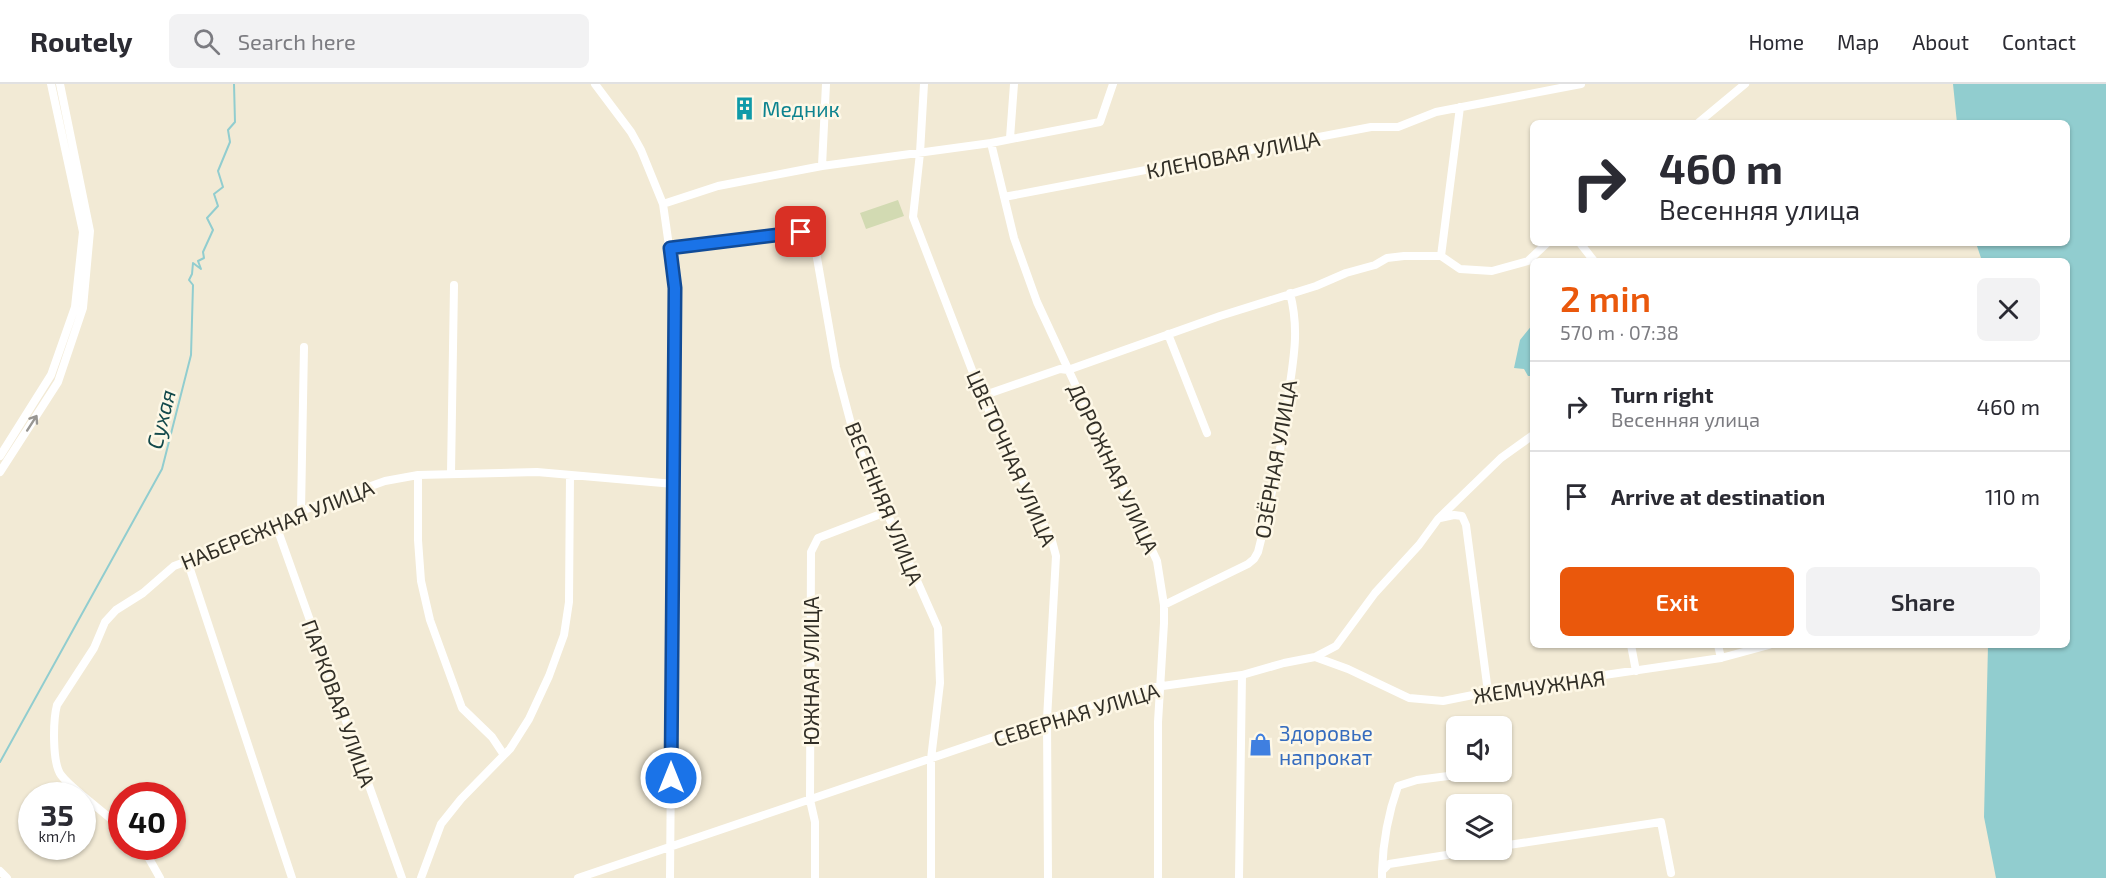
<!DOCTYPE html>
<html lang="en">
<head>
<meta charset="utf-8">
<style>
	:root { --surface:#fff; --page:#f2f2f3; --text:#2b2b33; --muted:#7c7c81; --line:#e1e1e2; --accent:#ea580c }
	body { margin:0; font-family:"Exo 2",sans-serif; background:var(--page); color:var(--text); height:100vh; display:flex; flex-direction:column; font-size:22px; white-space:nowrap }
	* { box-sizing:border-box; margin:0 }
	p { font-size:20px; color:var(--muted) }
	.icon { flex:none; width:33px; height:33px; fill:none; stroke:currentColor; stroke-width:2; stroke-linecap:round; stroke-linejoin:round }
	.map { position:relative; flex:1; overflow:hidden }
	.side { position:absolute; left:1530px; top:174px; width:540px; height:390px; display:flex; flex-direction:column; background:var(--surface); border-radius:9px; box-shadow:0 2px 4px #0004 }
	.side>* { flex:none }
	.banner { position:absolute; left:1530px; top:36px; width:540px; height:126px; border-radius:9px; box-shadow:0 2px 4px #0004; background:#fff; color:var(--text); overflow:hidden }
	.fabs { position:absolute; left:1446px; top:632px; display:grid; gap:12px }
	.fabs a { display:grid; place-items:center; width:66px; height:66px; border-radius:9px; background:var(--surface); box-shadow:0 2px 4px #0004; font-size:30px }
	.speed { position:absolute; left:18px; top:698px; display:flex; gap:12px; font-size:30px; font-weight:700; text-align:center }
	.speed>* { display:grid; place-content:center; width:78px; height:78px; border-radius:50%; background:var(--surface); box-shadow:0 2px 4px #0004; line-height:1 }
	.speed small { font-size:15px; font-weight:400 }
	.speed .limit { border:9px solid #d22; background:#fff; color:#111 }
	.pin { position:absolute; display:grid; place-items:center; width:51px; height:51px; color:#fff; margin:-26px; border-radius:12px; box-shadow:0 3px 9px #0006 }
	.me { position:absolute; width:66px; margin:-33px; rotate:0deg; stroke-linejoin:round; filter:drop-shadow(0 0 4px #0008) }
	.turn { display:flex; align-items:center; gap:21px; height:126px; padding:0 30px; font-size:27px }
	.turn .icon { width:78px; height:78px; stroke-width:2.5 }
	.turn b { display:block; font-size:42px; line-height:51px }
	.round { display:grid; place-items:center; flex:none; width:63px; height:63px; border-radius:9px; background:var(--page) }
	.headline { display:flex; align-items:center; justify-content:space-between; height:102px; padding:0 30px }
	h1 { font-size:36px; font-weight:600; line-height:45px; color:var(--accent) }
	.cta { display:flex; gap:12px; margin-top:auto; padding:12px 30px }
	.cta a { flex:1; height:69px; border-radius:9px; background:var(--accent); color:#fff; font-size:24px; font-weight:600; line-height:69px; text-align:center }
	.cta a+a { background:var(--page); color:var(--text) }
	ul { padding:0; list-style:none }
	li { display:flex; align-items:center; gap:18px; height:90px; padding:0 30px; border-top:2px solid var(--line) }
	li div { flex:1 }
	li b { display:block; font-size:22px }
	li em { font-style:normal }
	header { display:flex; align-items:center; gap:36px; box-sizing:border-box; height:84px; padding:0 30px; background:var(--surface); border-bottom:2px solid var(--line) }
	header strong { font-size:28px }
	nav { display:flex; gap:33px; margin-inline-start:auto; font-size:21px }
	.search { width:420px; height:54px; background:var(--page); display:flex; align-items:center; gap:15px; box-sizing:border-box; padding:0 21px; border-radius:9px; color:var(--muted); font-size:22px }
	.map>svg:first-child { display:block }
	.green { fill:#d2dab2 }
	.water { fill:#91cdcf }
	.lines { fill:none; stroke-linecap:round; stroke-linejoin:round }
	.stream { stroke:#91cdcf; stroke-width:2 }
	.minor { stroke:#fff; stroke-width:8 }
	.oneway { stroke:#989692 }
	.route-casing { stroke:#114b97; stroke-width:15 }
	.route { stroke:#1a73e8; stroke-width:10 }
	.labels { text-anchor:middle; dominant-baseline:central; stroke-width:5; stroke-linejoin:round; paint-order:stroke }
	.culture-label { font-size:21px; fill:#0d838f; stroke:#fef8e7; text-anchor:start }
	.street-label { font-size:21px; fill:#312e26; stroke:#fef8e7 }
	.shop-label { font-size:21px; fill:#366cbe; stroke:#fef8e7; text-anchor:start }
	.water-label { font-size:22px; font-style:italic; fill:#13494b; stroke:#fef8e7 }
</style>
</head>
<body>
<header>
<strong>Routely</strong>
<div class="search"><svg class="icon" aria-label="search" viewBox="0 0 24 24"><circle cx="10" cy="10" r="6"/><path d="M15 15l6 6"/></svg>Search here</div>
<nav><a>Home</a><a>Map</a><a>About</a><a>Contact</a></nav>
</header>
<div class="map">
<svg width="2106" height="794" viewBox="0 0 2106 794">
	<rect width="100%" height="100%" fill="#f2ead5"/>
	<!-- green -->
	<path class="green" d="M898,116l6,16 -38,13 -6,-16z"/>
	<!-- water -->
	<path class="water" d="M1953,0h153v794h-110l-12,-61 4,-172h79v-384h-85l-6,-18h91v-120h-110z
		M1533,240v52h-5l-4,-7 -10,-1 6,-28z"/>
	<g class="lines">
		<!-- stream -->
		<path class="stream" d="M0,678l162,-293 29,-114 2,-70 -4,-5 3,-6 1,-11 8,6 -3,-8 6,-3 -1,-6 10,-22 -6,-12 11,-12 -4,-12 9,-7 -5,-16 12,-29 -2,-12 7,-8 -1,-38"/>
		<!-- minor -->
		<path class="minor" d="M595,0l36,48 10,18 22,54 12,84 -5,590
			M924,0l-4,69 -7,64 69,179 70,145 4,15 -9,163 1,159
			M1460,23l-19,149 19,13 32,2 36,-10 19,-18
			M1698,39l47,-39
			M1010,54l4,-54
			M991,59l23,95 23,64 120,259 7,44v18l-6,99v156
			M822,82l4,-82
			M1004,113l367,-70h27l38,-15 145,-28
			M663,120l55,-18 104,-20 169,-23 109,-21 13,-38
			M1580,159l14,18
			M670,164l131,-15 12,2 23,132 20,76 82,185 2,55 -9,76v119
			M1168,250l39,99
			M982,312l78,-27 8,1 152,-54 96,-30 30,-13 29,-8 12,-7 17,-2h37
			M0,372l51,-81 24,-68 8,-75 -32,-148
			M0,388l58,-90 25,-74 7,-77 -30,-147
			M451,389l3,-188
			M418,391v65l3,41 9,39 32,88 30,29 12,18 -43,44 -20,25 -20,54
			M301,427l3,-164
			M1440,434l14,-3 8,1 4,9 22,167
			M277,444l125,350
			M187,476l105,318
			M1164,521l84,-41 6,-5 4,-7c13,-50 23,-102 30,-154 5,-38 12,-66 2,-105
			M1631,561l5,26
			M1718,561l3,13
			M1315,573l33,12 61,29 34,3 45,-9 233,-34 48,-13
			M504,671l6,-6 19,-30 20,-43 15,-41 5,-33 1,-127
			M82,711c-7,-6 -15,-12 -21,-20 -9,-12 -8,-55 -4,-70l37,-57 11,-26 11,-12 27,-17 31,-27 103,-38 10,-10 14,-7 84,-30 33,-6 119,-3 137,12
			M82,711l40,33
			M142,762l18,32
			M1502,762l159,-24 10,51
			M0,787l7,7
			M1382,787c1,-29 6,-57 16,-85l19,-6 70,-9
			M578,794l469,-159 101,-31 94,-13 42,-12 31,-6 21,-11 39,-53 44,-48 19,-26 63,-61 32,-23
			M815,794v-56l-5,-22 1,-248 7,-14 68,-26
			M1239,794l3,-203
			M1382,794v-7l7,-7 96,-15"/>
	</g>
	<!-- one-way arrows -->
	<defs><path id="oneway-shaft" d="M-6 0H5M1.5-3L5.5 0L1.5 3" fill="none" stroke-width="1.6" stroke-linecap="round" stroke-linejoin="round" transform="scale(1.5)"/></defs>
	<use class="oneway" href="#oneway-shaft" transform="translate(32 339) rotate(-57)"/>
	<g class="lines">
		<defs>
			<path id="route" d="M671,694l4,-490 -5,-40 131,-16"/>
		</defs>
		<!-- route casing -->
		<use href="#route" class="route-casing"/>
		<!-- route -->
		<use href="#route" class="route"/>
	</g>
	<!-- icons -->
	<defs>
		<symbol id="building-bare" viewBox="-9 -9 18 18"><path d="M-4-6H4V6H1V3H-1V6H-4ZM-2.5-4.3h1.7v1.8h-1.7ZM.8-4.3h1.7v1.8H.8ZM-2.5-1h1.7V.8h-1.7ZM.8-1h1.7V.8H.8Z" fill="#0f9aa8" stroke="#fef8e7" stroke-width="2.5" paint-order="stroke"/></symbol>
		<symbol id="shop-bare" viewBox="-9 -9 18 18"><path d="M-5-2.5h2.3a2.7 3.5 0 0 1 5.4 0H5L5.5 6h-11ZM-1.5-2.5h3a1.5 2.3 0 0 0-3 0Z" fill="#3f7fe0" stroke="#fef8e7" stroke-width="2.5" paint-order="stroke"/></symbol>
	</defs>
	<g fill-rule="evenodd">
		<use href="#building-bare" x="728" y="8" width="33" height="33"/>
		<use href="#shop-bare" x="1244" y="644" width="33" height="33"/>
	</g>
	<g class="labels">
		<!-- culture labels -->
		<g class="culture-label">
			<text x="762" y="24">Медник</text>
		</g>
		<!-- street labels -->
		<g class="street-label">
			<text transform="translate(1233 70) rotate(-11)">КЛЕНОВАЯ УЛИЦА</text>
			<text transform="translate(1012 374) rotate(66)">ЦВЕТОЧНАЯ УЛИЦА</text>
			<text transform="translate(1275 375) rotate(-80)">ОЗЁРНАЯ УЛИЦА</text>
			<text transform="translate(1114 384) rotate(65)">ДОРОЖНАЯ УЛИЦА</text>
			<text transform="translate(885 419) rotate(68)">ВЕСЕННЯЯ УЛИЦА</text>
			<text transform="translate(277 440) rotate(-22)">НАБЕРЕЖНАЯ УЛИЦА</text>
			<text transform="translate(810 587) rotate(-90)">ЮЖНАЯ УЛИЦА</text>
			<text transform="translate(1539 602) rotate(-8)">ЖЕМЧУЖНАЯ</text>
			<text transform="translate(339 619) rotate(70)">ПАРКОВАЯ УЛИЦА</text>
			<text transform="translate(1076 630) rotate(-17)">СЕВЕРНАЯ УЛИЦА</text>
		</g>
		<!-- shop labels -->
		<g class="shop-label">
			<text x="1279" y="648">Здоровье<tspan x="1279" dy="24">напрокат</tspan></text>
		</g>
		<!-- water labels -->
		<g class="water-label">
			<text transform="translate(160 335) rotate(-76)">Сухая</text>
		</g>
	</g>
</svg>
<div class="fabs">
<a><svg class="icon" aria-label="sound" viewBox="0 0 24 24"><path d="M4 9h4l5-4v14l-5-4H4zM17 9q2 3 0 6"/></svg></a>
<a><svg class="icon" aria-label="layers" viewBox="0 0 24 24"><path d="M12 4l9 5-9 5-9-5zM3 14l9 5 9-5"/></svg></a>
</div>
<div class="speed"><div>35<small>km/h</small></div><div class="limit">40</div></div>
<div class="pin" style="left:801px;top:148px;background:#d93025"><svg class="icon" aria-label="arrive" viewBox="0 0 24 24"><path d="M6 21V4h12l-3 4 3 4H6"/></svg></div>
<svg class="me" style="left:671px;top:694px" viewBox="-20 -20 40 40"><circle r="17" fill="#1a73e8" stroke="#fff" stroke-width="3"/><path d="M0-11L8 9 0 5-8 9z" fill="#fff"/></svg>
<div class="banner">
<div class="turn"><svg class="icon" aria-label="right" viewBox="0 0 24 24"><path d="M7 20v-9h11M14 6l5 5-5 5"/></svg><div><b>460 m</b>Весенняя улица</div></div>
</div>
<section class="side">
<div class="headline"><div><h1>2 min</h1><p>570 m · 07:38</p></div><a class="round"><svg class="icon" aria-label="close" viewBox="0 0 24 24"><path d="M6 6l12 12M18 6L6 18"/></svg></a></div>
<ul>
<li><svg class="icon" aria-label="right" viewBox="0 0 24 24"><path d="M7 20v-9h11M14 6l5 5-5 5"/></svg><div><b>Turn right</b><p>Весенняя улица</p></div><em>460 m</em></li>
<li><svg class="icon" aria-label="arrive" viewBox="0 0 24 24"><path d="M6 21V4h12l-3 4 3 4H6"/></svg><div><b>Arrive at destination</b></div><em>110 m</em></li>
</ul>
<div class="cta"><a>Exit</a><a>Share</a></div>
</section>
</div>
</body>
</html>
